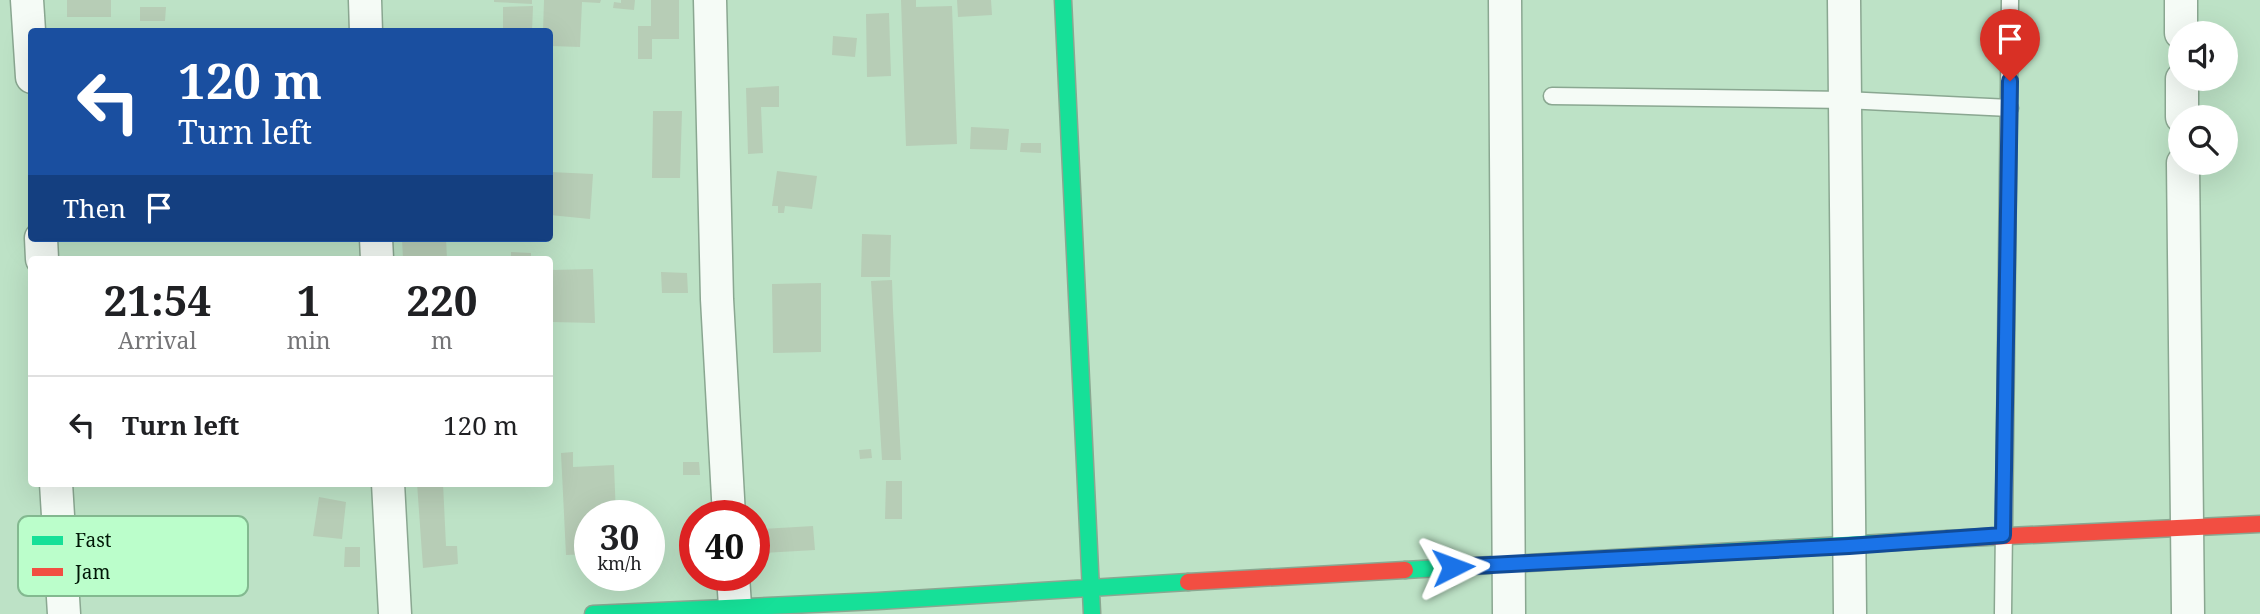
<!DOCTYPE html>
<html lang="en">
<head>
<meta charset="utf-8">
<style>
	:root { --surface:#fff; --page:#f2f2f2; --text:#202124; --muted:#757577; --line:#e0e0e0 }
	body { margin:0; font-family:"Noto Serif",serif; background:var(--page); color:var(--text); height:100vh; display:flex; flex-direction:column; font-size:26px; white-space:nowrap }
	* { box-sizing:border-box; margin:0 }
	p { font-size:23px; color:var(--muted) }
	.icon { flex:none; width:38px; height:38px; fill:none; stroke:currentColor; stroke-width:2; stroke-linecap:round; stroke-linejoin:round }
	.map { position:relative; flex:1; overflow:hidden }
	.sheet { position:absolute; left:28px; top:256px; width:525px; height:231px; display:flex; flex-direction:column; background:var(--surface); border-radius:7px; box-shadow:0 7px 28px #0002 }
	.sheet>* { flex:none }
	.top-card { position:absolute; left:28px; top:28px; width:525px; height:214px; border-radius:7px; box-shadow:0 7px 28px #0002; background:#1a4fa0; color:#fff; overflow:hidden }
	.controls { position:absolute; left:2168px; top:21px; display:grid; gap:14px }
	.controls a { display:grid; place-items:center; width:70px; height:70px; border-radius:50%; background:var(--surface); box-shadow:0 7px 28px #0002; font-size:35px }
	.speed { position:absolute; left:574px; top:500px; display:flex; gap:14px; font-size:35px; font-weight:700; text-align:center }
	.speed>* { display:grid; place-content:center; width:91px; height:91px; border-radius:50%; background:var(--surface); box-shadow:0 7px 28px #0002; line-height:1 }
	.speed small { font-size:18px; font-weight:400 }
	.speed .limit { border:10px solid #d22; background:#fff; color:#111 }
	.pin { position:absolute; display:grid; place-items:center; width:60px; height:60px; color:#fff; margin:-72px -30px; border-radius:50% 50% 50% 0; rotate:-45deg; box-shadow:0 0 7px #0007 }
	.pin .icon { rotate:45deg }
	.me { position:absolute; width:77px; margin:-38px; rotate:87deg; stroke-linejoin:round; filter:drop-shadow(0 0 5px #0008) }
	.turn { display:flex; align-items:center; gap:24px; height:147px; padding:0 35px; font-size:32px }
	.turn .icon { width:91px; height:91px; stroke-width:2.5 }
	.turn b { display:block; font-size:49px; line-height:60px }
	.then { display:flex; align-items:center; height:66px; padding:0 35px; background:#0003; gap:14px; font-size:26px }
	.eta { display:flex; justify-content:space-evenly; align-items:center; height:119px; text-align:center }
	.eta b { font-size:42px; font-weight:700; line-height:49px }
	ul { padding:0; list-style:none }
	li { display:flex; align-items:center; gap:21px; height:98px; padding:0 35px; border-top:2px solid var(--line) }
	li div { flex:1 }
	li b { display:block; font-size:26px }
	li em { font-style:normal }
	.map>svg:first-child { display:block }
	.building { fill:#b7cdb6 }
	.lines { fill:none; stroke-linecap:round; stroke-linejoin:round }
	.lane-casing { stroke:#8aa791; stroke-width:19 }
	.street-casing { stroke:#8aa791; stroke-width:35 }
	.fast-casing { stroke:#8aa791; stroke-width:19 }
	.jam-casing { stroke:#8aa791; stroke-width:19 }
	.lane { stroke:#f5fbf6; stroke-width:16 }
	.street { stroke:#f5fbf6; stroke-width:32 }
	.fast { stroke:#16e098; stroke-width:16 }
	.jam { stroke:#f24e42; stroke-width:16 }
	.route-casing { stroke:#114b97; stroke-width:18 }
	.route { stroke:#1a73e8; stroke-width:12 }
	.key { fill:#bbfecb; stroke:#83b990; stroke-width:2 }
	.key-label { font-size:19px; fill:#001706 }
</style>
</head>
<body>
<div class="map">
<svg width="2260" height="614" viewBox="0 0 2260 614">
	<rect width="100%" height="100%" fill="#bde2c6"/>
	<!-- building -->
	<path class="building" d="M67,0h44v17h-44z
		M494,0h38v4l-38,-2z
		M544,0h57l-1,3 -18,-1 -2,45 -30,-1v-14h-7z
		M621,0h14l-1,10 -21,-2 1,-6 7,1z
		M651,0h28v39h-27v20h-14v-33h13z
		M901,0h15v7l36,-1 5,138 -51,2z
		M957,0h34l1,15 -34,2z
		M533,6l-1,26h-29v-25z
		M140,7h26l-1,14h-25z
		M889,13l2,63 -24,1 -1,-63z
		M833,36l24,2 -2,19 -23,-2z
		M779,86v21h-18l2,46 -15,1 -2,-66z
		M653,111h29l-2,67h-28z
		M971,127l38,2 -2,21 -37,-1z
		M1021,143h20v10l-21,-1z
		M777,171l40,5 -5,33 -27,-3 -1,7h-6v-7h-6z
		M550,172l43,2 -3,45 -40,-4z
		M862,234l29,1 -1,42h-29z
		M402,238h44l1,21h-44z
		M511,252l20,1v6h-20z
		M593,269l2,54 -43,-1 -1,-52z
		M661,272l26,1 1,20h-26z
		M892,280l1,30 8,150h-19l-11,-179z
		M821,283v69l-48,1 -1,-69z
		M871,449l1,9 -12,1 -1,-9z
		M573,452v15l41,-2 2,51h-26v38l-24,1 -5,-102z
		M683,462h16l1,13h-17z
		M886,481h16v38h-17z
		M417,483h26l3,63h11l1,18 -35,4z
		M319,497l27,5 -4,37 -29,-3z
		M813,526l2,24 -52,3 -2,-24z
		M345,547h15v20h-16z"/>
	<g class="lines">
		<defs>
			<path id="lane" d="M1552,96l293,4 165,8
				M2003,614l7,-614"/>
			<path id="street" d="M27,0l5,77
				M365,0l1,32
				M710,0l7,299 12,217
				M1505,0l4,614
				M1844,0l6,614
				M2181,0v33
				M2182,79v38
				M2183,163l5,451
				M41,238l1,21
				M376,238l1,21
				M56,483l8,131
				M388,483l7,131
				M733,576l2,30"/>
			<path id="fast" d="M1063,0l29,613
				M1405,570l542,-31
				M593,614l285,-13 310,-19"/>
			<path id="jam" d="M1947,539l313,-15
				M1188,582l217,-12"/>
		</defs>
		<!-- lane casing -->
		<use href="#lane" class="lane-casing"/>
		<!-- street casing -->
		<use href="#street" class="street-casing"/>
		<!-- fast casing -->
		<use href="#fast" class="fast-casing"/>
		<!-- jam casing -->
		<use href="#jam" class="jam-casing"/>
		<!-- lane -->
		<use href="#lane" class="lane"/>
		<!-- street -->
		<use href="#street" class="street"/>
		<!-- fast -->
		<use href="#fast" class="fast"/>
		<!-- jam -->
		<use href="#jam" class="jam"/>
	</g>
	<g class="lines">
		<defs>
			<path id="route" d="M1453,567l396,-21 154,-11 7,-454"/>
		</defs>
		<!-- route casing -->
		<use href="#route" class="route-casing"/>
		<!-- route -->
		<use href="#route" class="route"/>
	</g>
	<!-- legend -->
	<rect x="18" y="516" width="230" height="80" rx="10" class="key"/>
	<rect x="32" y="536" width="31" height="9" fill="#16e098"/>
	<rect x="32" y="568" width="31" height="8" fill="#f24e42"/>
	<g class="key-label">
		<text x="75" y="547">Fast</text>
		<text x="75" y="579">Jam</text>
	</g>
</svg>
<div class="controls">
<a><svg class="icon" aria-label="sound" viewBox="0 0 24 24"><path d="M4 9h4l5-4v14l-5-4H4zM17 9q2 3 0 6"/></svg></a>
<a><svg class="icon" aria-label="search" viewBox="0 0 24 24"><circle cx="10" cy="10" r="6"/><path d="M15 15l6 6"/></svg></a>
</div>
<div class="speed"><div>30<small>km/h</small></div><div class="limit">40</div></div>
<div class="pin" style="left:2010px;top:81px;background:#d93025"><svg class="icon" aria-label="arrive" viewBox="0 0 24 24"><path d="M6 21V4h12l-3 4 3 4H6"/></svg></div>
<svg class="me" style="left:1453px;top:567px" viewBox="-20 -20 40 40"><path d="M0-17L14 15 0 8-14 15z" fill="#1a73e8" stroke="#fff" stroke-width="4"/></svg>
<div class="top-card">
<div class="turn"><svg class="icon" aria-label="left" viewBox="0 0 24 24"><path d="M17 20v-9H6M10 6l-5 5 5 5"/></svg><div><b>120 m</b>Turn left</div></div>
<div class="then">Then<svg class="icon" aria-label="arrive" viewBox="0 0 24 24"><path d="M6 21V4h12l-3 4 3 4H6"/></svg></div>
</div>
<section class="sheet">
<div class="eta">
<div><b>21:54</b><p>Arrival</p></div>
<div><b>1</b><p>min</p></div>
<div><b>220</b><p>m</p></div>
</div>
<ul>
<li><svg class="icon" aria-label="left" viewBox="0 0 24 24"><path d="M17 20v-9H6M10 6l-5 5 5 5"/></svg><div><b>Turn left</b></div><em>120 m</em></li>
</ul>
</section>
</div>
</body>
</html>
